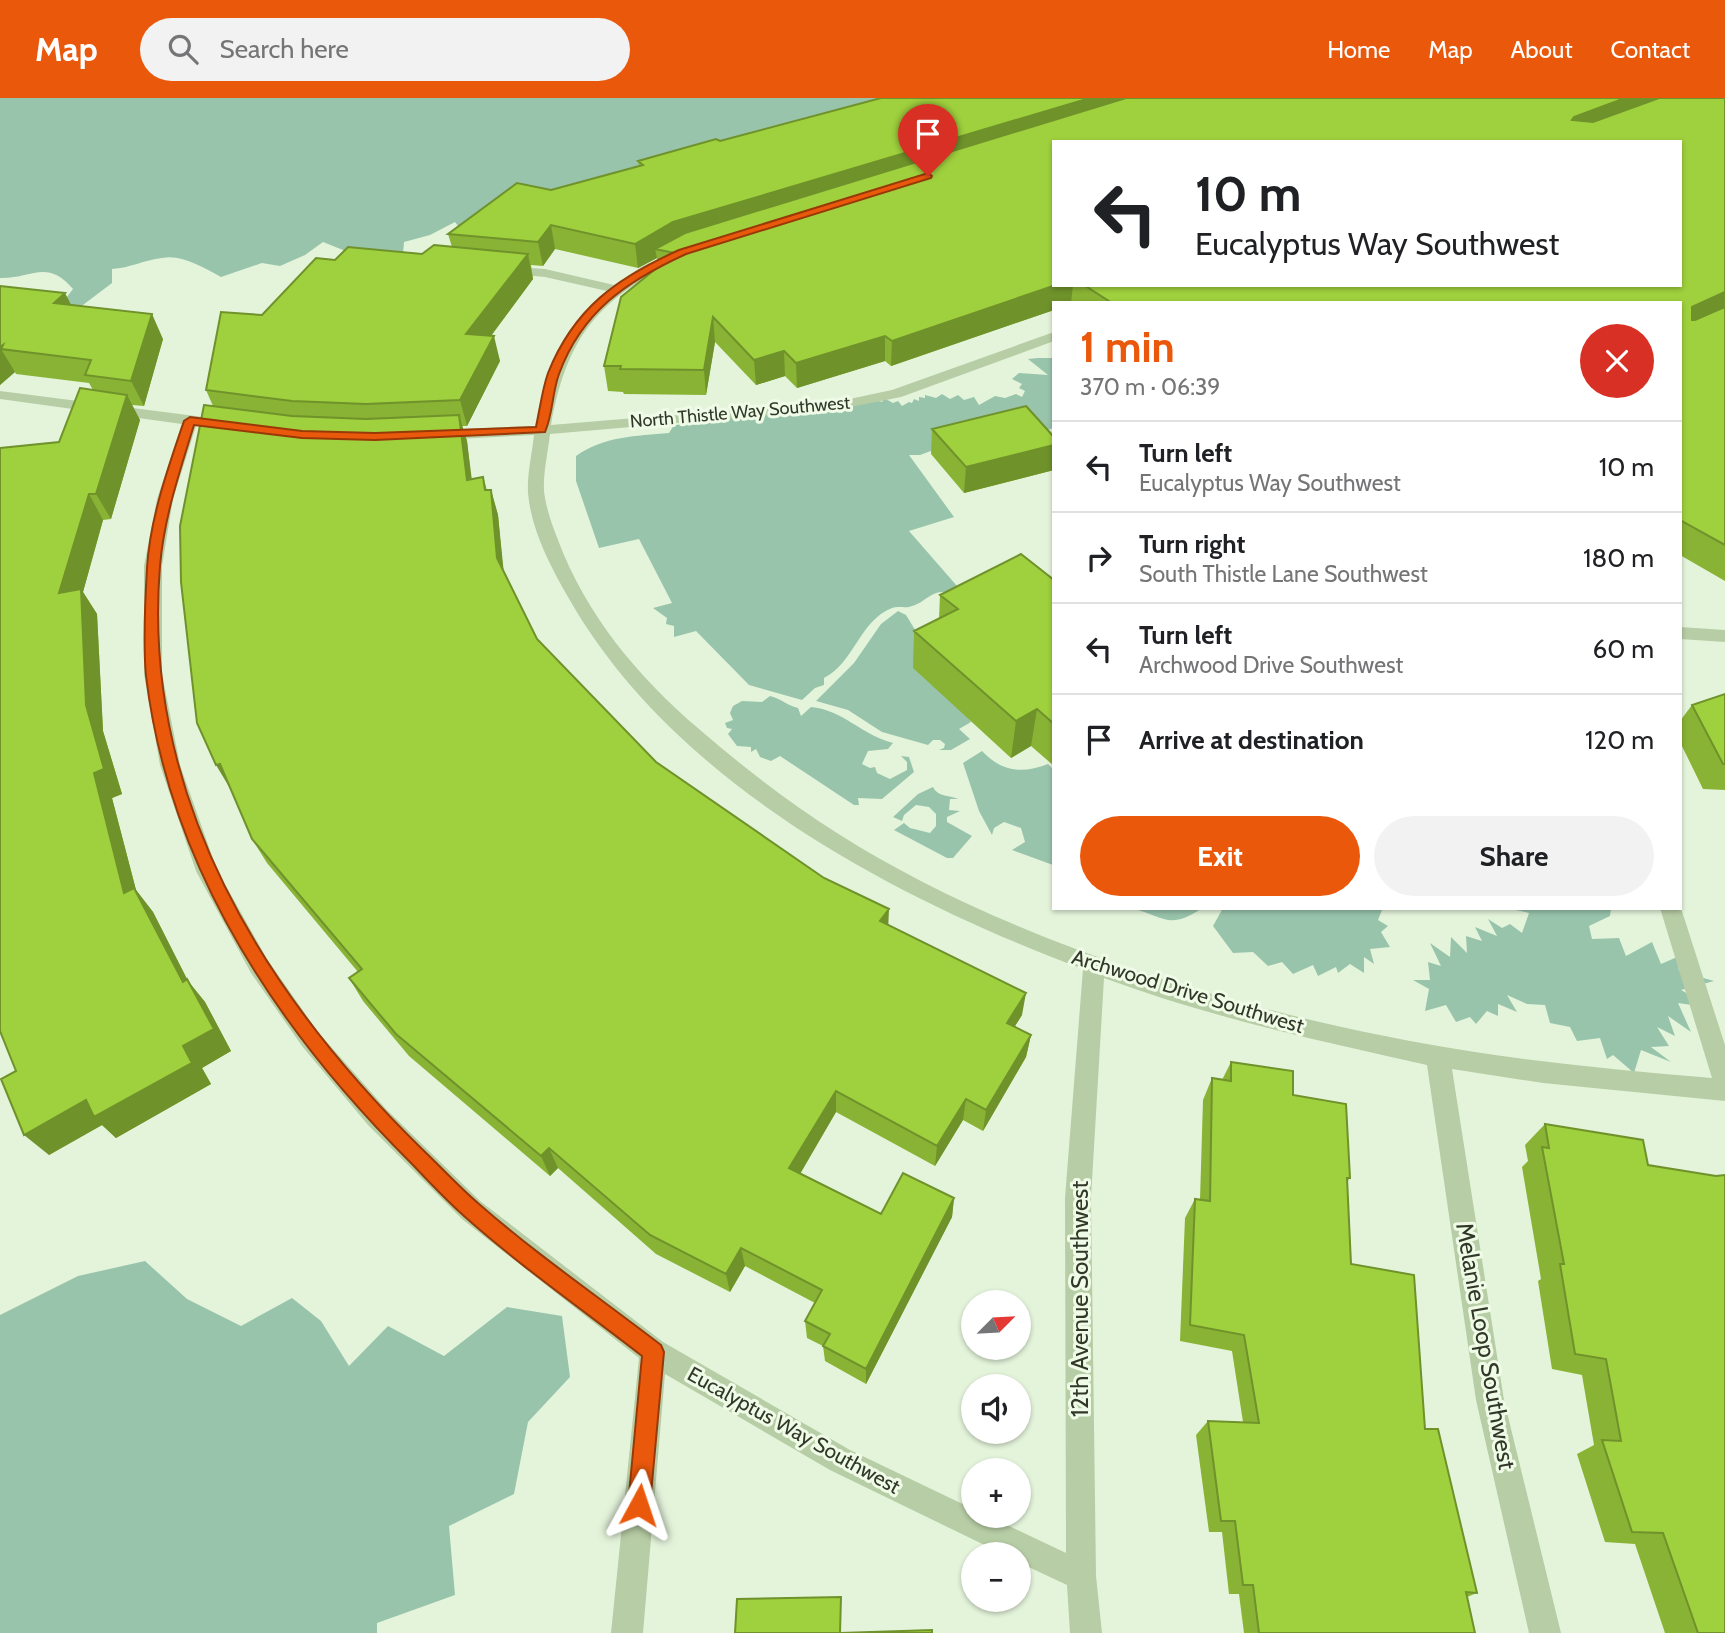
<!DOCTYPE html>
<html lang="en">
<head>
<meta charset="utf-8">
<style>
	:root { --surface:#fff; --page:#f2f2f2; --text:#202124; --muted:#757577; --line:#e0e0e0; --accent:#ea580c }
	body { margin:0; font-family:Cabin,sans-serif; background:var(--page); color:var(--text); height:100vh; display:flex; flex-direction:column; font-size:26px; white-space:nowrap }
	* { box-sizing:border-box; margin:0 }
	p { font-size:23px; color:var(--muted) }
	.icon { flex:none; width:38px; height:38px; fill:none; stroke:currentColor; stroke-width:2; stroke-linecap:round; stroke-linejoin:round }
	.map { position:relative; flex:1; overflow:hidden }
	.drawer { position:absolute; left:1052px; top:203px; width:630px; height:609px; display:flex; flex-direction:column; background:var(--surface); border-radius:0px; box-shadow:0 2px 5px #0004 }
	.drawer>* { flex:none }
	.guide { position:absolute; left:1052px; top:42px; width:630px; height:147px; border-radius:0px; box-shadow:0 2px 5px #0004; background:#fff; color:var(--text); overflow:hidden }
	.needle { width:46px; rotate:66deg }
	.buttons { position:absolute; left:961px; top:1192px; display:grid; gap:14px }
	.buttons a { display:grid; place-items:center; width:70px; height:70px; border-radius:50%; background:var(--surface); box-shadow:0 2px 5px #0004; font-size:35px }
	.pin { position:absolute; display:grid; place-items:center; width:60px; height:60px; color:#fff; margin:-72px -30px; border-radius:50% 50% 50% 0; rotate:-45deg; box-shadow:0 0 7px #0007 }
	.pin .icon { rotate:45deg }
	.me { position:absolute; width:77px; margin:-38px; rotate:5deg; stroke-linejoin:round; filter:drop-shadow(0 0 5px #0008) }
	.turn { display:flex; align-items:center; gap:24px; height:147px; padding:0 28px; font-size:32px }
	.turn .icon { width:91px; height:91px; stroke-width:2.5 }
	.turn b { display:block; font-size:49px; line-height:60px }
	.round { display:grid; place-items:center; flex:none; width:74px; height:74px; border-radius:37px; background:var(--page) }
	.head { display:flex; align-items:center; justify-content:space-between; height:119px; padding:0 28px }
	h1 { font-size:42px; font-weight:700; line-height:52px; color:var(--accent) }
	.button { display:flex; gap:14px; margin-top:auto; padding:14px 28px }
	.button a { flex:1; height:80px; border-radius:42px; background:var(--accent); color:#fff; font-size:28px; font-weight:700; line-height:80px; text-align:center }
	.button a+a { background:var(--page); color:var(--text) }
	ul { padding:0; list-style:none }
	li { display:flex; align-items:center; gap:21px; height:91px; padding:0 28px; border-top:2px solid var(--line) }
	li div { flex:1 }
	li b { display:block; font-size:26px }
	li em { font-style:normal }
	header { display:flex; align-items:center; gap:42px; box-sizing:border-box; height:98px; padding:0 35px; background:var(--accent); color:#fff }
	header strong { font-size:33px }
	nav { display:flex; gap:38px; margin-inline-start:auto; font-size:24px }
	.search { width:490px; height:63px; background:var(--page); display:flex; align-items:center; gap:18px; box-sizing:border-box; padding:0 24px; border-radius:38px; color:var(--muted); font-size:26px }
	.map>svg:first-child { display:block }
	.green { fill:#99c4ac }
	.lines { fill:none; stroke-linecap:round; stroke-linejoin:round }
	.minor { fill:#b7cda5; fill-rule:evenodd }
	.wall { fill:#89b334; fill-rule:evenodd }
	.shaded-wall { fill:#6f922b }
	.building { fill:#9fd03d; stroke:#6f922b; stroke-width:2 }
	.route { fill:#ea580c; stroke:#983908; stroke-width:2 }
	.labels { text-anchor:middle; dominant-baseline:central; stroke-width:6; stroke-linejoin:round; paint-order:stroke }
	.far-street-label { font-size:18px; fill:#313827; stroke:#effbe7 }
	.street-label { font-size:21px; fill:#313827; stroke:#effbe7 }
	.near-street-label { font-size:24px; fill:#313827; stroke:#effbe7 }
</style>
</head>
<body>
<header>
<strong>Map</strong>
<div class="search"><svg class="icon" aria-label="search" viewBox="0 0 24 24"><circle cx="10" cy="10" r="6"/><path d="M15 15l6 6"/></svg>Search here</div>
<nav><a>Home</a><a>Map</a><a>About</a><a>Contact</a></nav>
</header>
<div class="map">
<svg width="1725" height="1535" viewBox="0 0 1725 1535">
	<rect width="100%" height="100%" fill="#e4f4db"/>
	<!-- green -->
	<path class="green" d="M0,0h892l-424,141 -13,-17 -25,13 -26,7 -1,12 -60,-4 -20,-8 -18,13 -25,11 -18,-3 -41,14c-17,-9 -39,-23 -59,-19 -18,2 -32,10 -50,11v14l-37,28 -15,-5 13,-17c-26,-31 -42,-10 -73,-11z
		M1038,260h15l1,68 -3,3 -104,16 -27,10h-11l45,62 -45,14 48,55 3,8c-31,-8 -30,8 -51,13 -6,1 -11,-1 -17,1 -33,13 -37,54 -68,70v7l-9,3 -13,12 -53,-15 -53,-54 -22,6v-11l-8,-2 1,-6 -14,-10 19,-5 -33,-64 -40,9 -23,-67v-25c28,-20 60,-20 93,-23l5,-8c13,0 29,-9 40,-3l3,-3 116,-10 2,3 7,1c8,-10 28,-15 40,-11l2,-4 9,5 5,-2 4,5 7,-4 3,1 2,-4 5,2v-4l6,1v-3l11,3 6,-4 8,5 8,-4 6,5 10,-3 5,8 16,-9 10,2 11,-4 6,3 3,-6 -6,-3 3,-4 -10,-5 7,-6 29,2 -20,-16z
		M898,513l8,4 65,107 -12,7 11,10 -19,11h-12l5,-2 1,-4 -5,-4h-7l-5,5 -46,-13 -34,-22 -32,-9 38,-38 27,-39z
		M770,598c12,3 16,9 28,12l3,8 10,-9c32,3 51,28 82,36l-5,6 -20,2 -6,13 8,4 5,-1 2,6 13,6 17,-9v-8l-6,-6 8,1 5,15 -32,27 -24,-1 1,7h-5l-74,-49 -9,5 -11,-4 -4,-8 -5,3v-5l-14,-1 -9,-12 4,-5 -5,-1 -2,-5 8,-3 -3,-7 3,-7 9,-5 20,1z
		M982,653c20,21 40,23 66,13l5,5v96l-41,-15 13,-8 -4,-14 -17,-6 -10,6 -2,7 -13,-24 -16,-48z
		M933,689c5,10 16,8 25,12h-8l-1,11 11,1 -13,6v5l25,14 -19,22h-6l-53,-28 10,-7 6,5 20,5 6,-7v-12l-7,-7 -13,-2 -12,10 -2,6 -9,-4 25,-23z
		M1131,810h71c-33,23 -38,8 -71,0z
		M1223,810l159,2 -4,10 10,6 -7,6 9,15 -20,2 4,15 -10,-7v16l-14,-9 -12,9 -2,-6 -18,9 -5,-11 -20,9 -11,-12 -14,4 -15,-14 -20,1 -20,-27z
		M1507,810h104l-1,8 -21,10 3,13 27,-1 7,18 26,-14 9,22 16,-7 2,14 35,10 -33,9 32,18 -35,-5 13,29 -23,-16 7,20 -18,-9 12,19 -18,1 20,15 -30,-12 -7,23 -21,-18 -6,4 -7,-21 -23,3 -7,-14 -20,-4 -5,-18 -18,-1 -20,-9 10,17 -19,-8v12l-11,-5 -11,13 -6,-7 -14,5 -10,-17 -21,6 4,-22 -16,-9h17l-2,-18 13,4 -11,-23 20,14 1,-20 16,16 -1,-17 16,5 -7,-14 22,9 -9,-17 14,9 8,-4 12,9 7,-20z
		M145,1163l42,38 54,27 51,-28 29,23 28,45 39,-40 56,30 63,-49 55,9 8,61 -42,45 -14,72 -65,32 6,69 -78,28v10h-377v-318l78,-39z"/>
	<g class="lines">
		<!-- minor -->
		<path class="minor" d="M683,150l6,4 -1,3c-85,41 -120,75 -137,170l289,-24 52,-11 162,-58v9l-153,56 -61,12 -290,25c-2,18 -7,39 -6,57 2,17 8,34 14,49 28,75 80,137 141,189 44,38 89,73 138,104 179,114 429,187 638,219 78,12 157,19 237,26l-52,-170h20v-3l45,140v56l-182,-18 -91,-14 52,331 57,233h-32l-53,-233 -49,-335c-108,-24 -218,-48 -323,-87l-13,220 5,378 6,57h-32l-3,-48 -49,-23v-8h-15l-173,-84 -165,-96 -22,259h-32l28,-275 -177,-139 -94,-94 -66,-79 -51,-73 -55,-102 -36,-106 -16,-91v-108l13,-67 25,-75 -182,-25v-8l203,26 8,5 -3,3 -12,1 -23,73 -11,67v108l18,91 37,105 50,89 51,73 68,77 94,92 183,141 187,108 123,59v7h15l78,37 -1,-355 18,-229c-192,-72 -411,-188 -515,-372 -18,-31 -37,-68 -40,-104 -1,-19 4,-39 6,-58l-97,5 -8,-5 8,-5 98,-4c10,-54 30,-99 72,-135l-62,-14 -41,-4 -7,-4 2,-3 46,3 69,16 29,-19z
			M1680,529l45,3v12l-45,-3z"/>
	</g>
	<!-- wall -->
	<path class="wall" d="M1725,0v483l-45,-26v-252h-626v7l-163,56 -6,-5 -88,27 -12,-12 -29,9 -41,-43 -9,53 -82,-1 -1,-2 -15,-1 -4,-25 54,-99 -1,-9 -19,10 -83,-19 -12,17 -12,-1 2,14 -42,57 9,25 -33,65h-5l5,15 4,38 12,-2 4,13h4l7,25 5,55 34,69 119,123 233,163 133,90 -7,11 16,9 -5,22 -43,74 -20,-11 -28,46 -99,-54 -36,61 81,41 73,-16 -2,19 -86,167 -41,-23 -2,-15 -16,-8 -2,-17 10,-18 -70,-37 -15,26 -74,-38 -98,-86 -8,8 -141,-120 -46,-55 -14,-23 9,-6 -91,-109 -15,-24 -39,-433 -7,-16 56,-75 73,-55 87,-6 30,-7 -4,-13 103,-44 88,-24 -1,-5 82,-20zM1054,44l626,143h-626z
		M0,188l71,19 92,34 -19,67 -12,-1 8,15 -29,99 -8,1 -20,72 14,22 6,117 19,63 -10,4 24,92 17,22 35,69 17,21 26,49 -29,17 9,16 -95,54 -14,-13 -53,30 -33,-84 43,-629 34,-52 -4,-7 -73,-9 -1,-2 -15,13z
		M932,331l122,8v33l-90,23 -33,-39z
		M1054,482v186l-23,-20 -20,12 -98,-90 1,-37 25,-12 1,-24z
		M1725,596v96l-22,-1 -23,-47v-21l12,-16z
		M1231,964l62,33 57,83 -3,4 4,82 74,165 52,164 -10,4 8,36h-231l-5,-39h-10l-7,-62h-13l-13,-97 12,-14 35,1 -11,-71 -52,-10 5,-123 10,-19 5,1 3,-100 9,-22 10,2z
		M1545,1026l180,509h-60l-30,-89 -30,-2 -28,-88 17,-9 -12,-70 -30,-6 -14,-88 3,-2 -19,-112 6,-6 -3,-16z"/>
	<!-- shaded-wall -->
	<path class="shaded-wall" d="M1090,0h70l-505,151 2,9 -19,10 -3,-24 38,-22z
		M1625,0h48l-110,44 11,-25z
		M551,127l4,24 -12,17 -5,-24z
		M528,156l5,25 -60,81 -7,-26z
		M1056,187h17l-2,18h-17v7l-163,56 1,-25z
		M1725,194v19l-45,20 12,-24z
		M65,195l13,25 -24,-15z
		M152,216l11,25 -19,67 -13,-25z
		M713,219l2,25 -9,53 -2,-25z
		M494,238l6,25 -33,65 -7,-26z
		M885,238v25l-88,27 -1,-25z
		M3,247l-2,4 14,23 -15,13v-38z
		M784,253l1,25 -29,9 -2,-25z
		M127,297l13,25 -29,99 -15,-25z
		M459,317l8,26 8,64 -8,-25z
		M1054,347v25l-90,23 2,-26z
		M491,392l7,25 7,69 -8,-26z
		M89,396l14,26 -20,72 14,22 6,117 19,63 -10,4 24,92 17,22 35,69 17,21 26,49 -29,17 9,16 -95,54 -14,-13 -53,30 -25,-20 159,-89v-64l-59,-89 -30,-120 -8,-68 -27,-112z
		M1037,611l-6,37 -20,12 5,-37z
		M220,666l11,26 -15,-25z
		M889,811l-1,23 -8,-11z
		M1026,895l-4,22 -19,30 4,-22z
		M1031,937l-5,22 -43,74 3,-21z
		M836,993v21l-44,76 -3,-20z
		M966,1001l-3,21 -28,46 2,-20z
		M549,1050l9,20 -8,8 -9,-20z
		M954,1100l-2,19 -86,167v-15z
		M741,1150l4,18 -15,26 -4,-18z"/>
	<!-- building -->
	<path class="building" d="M881,0h209l-417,124 -38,22 -84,-19 -13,17 -90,-8 69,-51 34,7 92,-25 -5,-4 78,-22 4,2z
		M1126,0h499l-51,19 -2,3 21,2 66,-24h66v194l-33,15v13h3l30,-13v238l-45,-25v-217h-568l-28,-18h596v-143h-626v143h2l-164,56 -7,-5 -89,27 -12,-12 -30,9 -41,-43 -9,53 -84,-1 1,-3h-17l17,-69 54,-44 -20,-4 30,-16z
		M434,147l94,9 -62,80 28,2 -34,64 -94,4 -74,-3 -86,-11 15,-78 41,3 54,-57 19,2 13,-13 74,7z
		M0,188l65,7 -11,10 98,11 -21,67 -46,-6 6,-15 -90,-11 2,-4 -3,2z
		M80,290l47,7 -31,99h-7l-30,99 22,-4 5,116 18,64 -10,4 30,120 10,-5 49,94 4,-3 27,50 -31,17 9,17 -98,54 -8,-17 -62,35 -23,-56 15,-8 -16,-40v-583l59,-6z
		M204,307l88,11 74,3 93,-4 8,65 16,-3 2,13h6l6,68 40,81 119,123 168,116 65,31 -9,12 146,72 -19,30 24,12 -45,75 -20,-11 -29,47 -101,-55 -47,77 92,46 22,-41 51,25 -88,171 -43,-23 7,-12 -25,-13 17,-31 -81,-42 -15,26 -76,-39 -101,-87 -8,8 -145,-122 -47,-56 13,-9 -110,-130 -32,-75 -4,1 -19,-42 -16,-141 -1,-56z
		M1026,308l28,31v8l-88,22 -34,-38z
		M1021,456l33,26v144l-17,-15 -21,12 -102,-90 44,-22 -18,-14z
		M1725,596v70h-2l-31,-59z
		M1231,964l62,9v24l53,9 4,74h-3l4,86 63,11 11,154h13l39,164 -11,-1 9,41h-216l-6,-48h-10l-8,-64h-14l-13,-100 51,2 -15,-88 -54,-10 5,-126 15,2 2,-123 19,3z
		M1545,1026l98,16 5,25 68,11 9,-1v458h-27l-35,-100 -31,-1 -30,-92 19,1 -15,-82 -31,-5 -15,-90h4l-22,-117 7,1z
		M841,1499l-1,36 92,-3v3h-197l2,-34z"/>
	<!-- route -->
	<path class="route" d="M928,75l4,3 -1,2 -245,76c-59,27 -104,57 -127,120 -7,19 -6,40 -14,58l-170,8 -73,-2 -108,-13c-14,46 -30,92 -34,141 -19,231 104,428 262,583 19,18 37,38 57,55 57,50 121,94 182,141l3,7 -14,153 -3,8 -8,3 -8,-3 -3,-8 14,-149c-59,-46 -122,-90 -178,-140 -18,-16 -35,-34 -52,-52 -134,-133 -243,-296 -266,-488 -3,-32 -1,-74 1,-108 3,-50 21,-100 37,-147l6,-4 112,14 73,2 161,-6c4,-18 6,-37 12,-54 26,-65 69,-95 131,-123z"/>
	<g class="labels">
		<!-- far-street labels -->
		<g class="far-street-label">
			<text transform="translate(740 314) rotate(-5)">North Thistle Way Southwest</text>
		</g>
		<!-- street labels -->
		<g class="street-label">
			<text transform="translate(1188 893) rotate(17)">Archwood Drive Southwest</text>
			<text transform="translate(794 1332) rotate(29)">Eucalyptus Way Southwest</text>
		</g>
		<!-- near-street labels -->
		<g class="near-street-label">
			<text transform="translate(1079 1201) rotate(-90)">12th Avenue Southwest</text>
			<text transform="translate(1486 1248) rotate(80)">Melanie Loop Southwest</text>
		</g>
	</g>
</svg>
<div class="buttons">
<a><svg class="needle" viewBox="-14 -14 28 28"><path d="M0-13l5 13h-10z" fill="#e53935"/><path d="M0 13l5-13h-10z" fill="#757577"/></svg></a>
<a><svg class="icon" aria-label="sound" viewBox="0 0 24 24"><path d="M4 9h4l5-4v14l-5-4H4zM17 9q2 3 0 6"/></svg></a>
<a>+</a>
<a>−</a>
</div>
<div class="pin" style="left:928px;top:78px;background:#d93025"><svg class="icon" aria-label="arrive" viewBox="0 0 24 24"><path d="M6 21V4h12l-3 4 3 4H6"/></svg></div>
<svg class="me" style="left:639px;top:1407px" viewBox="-20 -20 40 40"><path d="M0-17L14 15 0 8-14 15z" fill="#ea580c" stroke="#fff" stroke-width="4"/></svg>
<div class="guide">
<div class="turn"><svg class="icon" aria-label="left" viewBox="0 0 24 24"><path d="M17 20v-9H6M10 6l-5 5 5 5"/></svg><div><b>10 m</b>Eucalyptus Way Southwest</div></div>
</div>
<section class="drawer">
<div class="head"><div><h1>1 min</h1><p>370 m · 06:39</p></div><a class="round" style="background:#d93025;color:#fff"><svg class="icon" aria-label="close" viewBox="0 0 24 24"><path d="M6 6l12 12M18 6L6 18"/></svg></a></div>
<ul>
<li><svg class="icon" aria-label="left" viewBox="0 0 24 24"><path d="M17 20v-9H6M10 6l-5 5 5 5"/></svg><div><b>Turn left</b><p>Eucalyptus Way Southwest</p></div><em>10 m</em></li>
<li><svg class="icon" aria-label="right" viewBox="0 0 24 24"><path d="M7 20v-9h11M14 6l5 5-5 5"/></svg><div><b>Turn right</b><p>South Thistle Lane Southwest</p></div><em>180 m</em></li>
<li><svg class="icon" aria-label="left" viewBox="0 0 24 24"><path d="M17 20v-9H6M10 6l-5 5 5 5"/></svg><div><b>Turn left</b><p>Archwood Drive Southwest</p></div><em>60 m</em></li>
<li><svg class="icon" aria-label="arrive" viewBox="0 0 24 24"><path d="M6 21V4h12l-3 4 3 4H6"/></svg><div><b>Arrive at destination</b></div><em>120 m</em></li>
</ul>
<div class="button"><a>Exit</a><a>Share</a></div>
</section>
</div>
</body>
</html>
